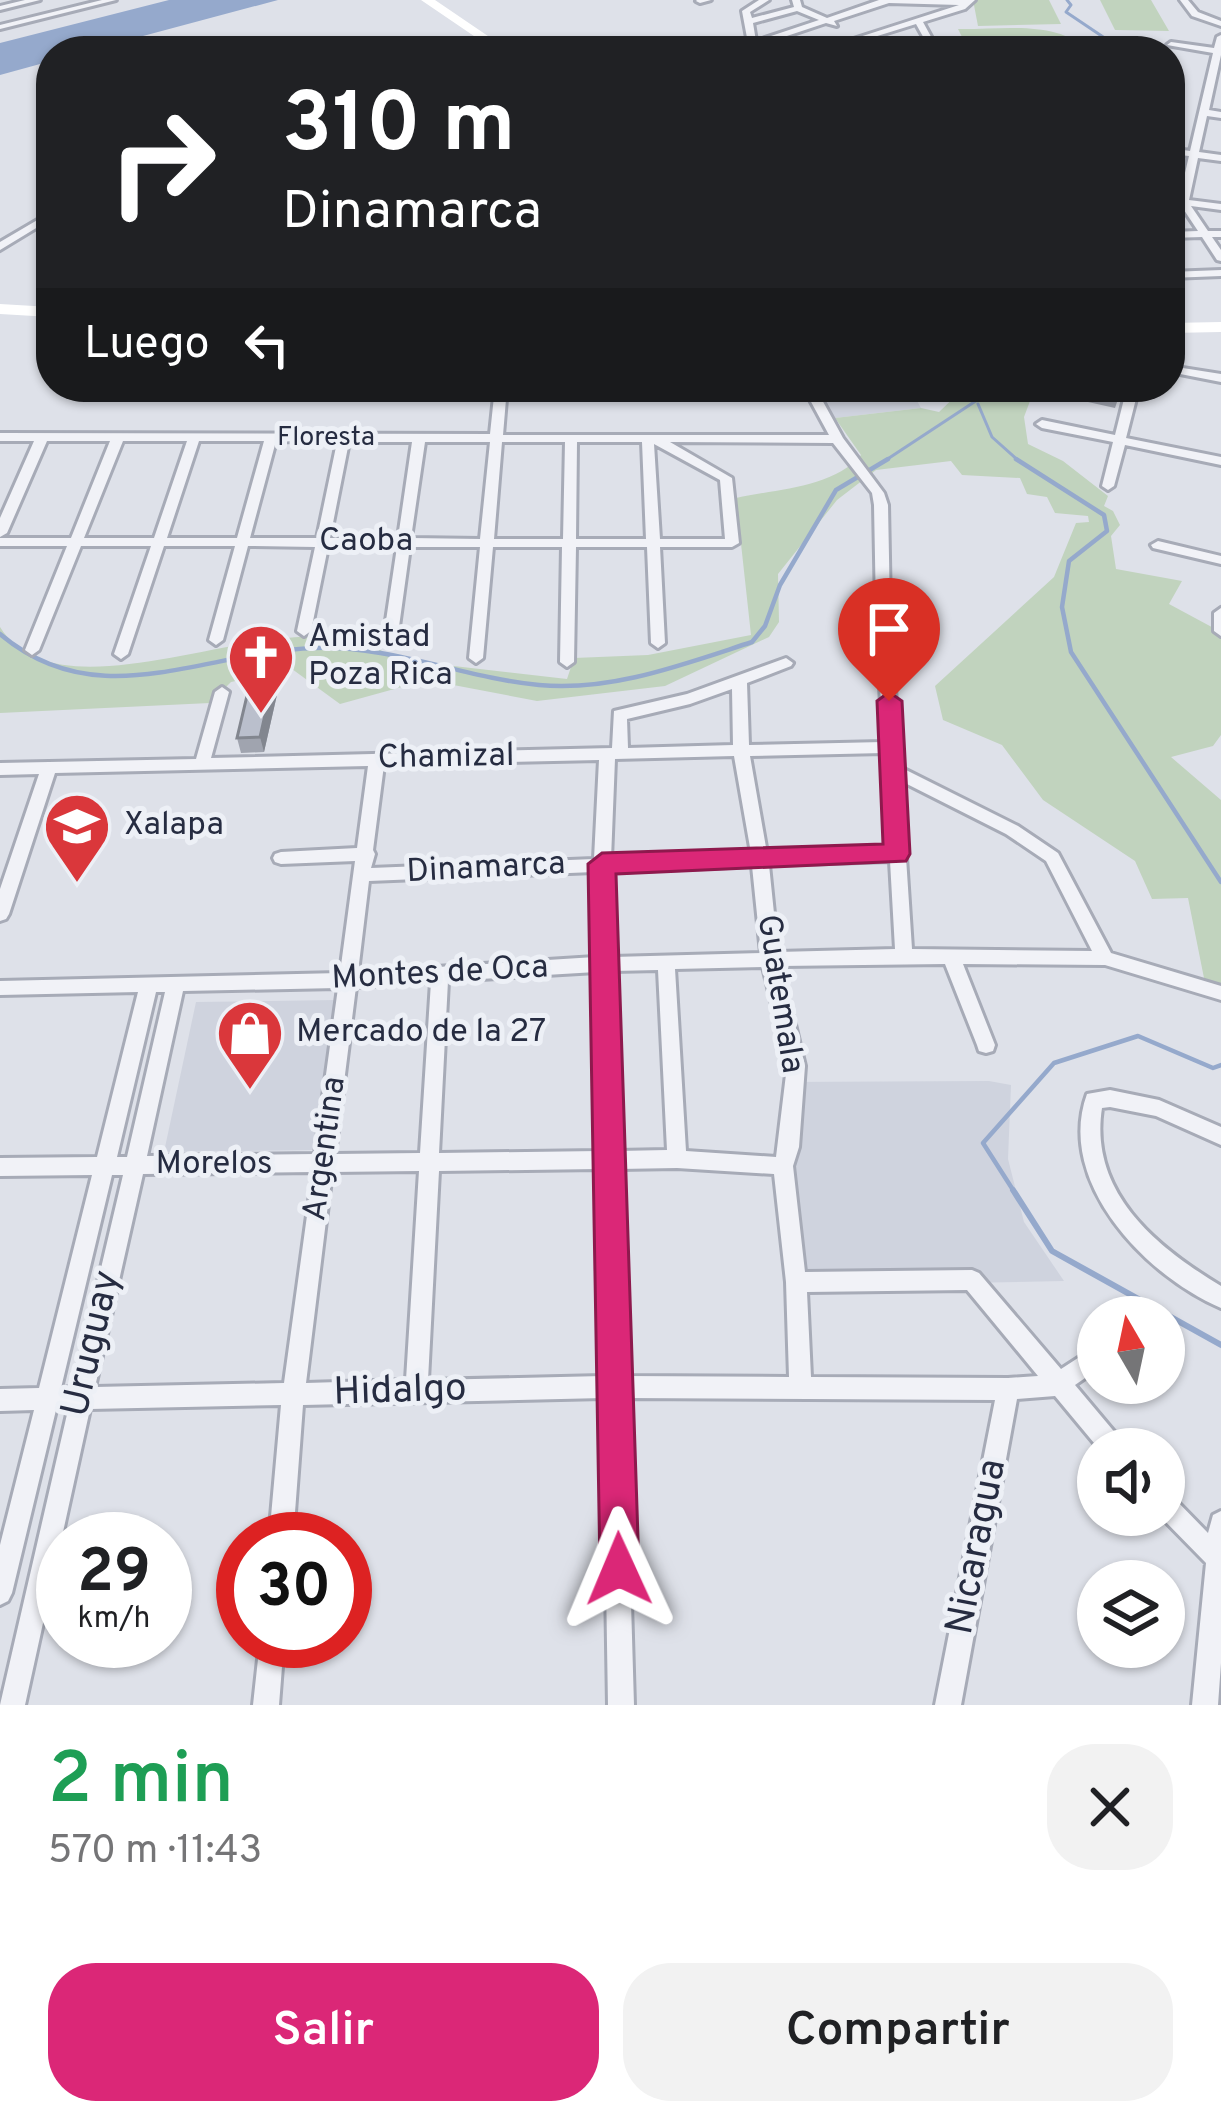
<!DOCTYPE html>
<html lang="es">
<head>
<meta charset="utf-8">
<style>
	:root { --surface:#fff; --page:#f2f2f2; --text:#202124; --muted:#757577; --accent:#db2777 }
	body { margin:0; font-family:Overpass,sans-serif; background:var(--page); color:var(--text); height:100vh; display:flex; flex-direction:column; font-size:45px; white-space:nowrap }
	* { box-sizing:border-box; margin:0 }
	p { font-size:39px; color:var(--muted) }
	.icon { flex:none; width:66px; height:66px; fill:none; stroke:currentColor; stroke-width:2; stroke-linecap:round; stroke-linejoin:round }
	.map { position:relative; height:1705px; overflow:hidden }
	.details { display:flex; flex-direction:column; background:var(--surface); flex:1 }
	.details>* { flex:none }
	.hud { position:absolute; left:36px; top:36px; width:1149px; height:366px; border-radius:48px; box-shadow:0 3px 9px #0004; background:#202124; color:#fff; overflow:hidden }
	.needle { width:78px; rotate:351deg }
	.buttons { position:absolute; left:1077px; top:1296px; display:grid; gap:24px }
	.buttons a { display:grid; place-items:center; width:108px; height:108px; border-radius:50%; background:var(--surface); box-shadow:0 3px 9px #0004; font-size:60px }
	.speed { position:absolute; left:36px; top:1512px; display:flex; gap:24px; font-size:60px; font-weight:700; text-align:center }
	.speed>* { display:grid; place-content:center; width:156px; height:156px; border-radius:50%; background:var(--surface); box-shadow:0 3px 9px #0004; line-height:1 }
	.speed small { font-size:30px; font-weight:400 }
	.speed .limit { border:18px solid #d22; background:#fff; color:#111 }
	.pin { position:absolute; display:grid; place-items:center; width:102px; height:102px; color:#fff; margin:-123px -51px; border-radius:50% 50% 50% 0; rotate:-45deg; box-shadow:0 0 12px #0007 }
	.pin .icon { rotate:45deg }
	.me { position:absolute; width:132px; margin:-66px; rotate:359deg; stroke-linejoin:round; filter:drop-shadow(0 0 9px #0008) }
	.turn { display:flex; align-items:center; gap:42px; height:252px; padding:0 48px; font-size:54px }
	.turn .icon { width:156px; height:156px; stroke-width:2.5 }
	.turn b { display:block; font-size:84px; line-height:102px }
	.then { display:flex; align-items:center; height:114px; padding:0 48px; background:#0003; gap:24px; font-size:45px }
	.round { display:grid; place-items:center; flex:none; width:126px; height:126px; border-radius:48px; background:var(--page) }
	.headline { display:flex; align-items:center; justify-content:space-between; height:204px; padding:0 48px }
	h1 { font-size:72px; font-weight:600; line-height:90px; color:#1e9e55 }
	.button { display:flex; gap:24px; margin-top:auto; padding:24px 48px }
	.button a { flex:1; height:138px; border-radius:48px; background:var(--accent); color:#fff; font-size:48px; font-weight:600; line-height:138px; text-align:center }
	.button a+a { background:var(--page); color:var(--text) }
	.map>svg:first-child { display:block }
	.built { fill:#cfd3de }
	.green { fill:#c1d3be }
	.water { fill:#95a9cc }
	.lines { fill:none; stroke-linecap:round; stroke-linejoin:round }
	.stream-far2 { stroke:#95a9cc; stroke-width:3 }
	.stream-far1 { stroke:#95a9cc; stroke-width:4.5 }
	.stream { stroke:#95a9cc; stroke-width:6 }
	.street-casing { stroke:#a7abb7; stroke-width:6 }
	.street { fill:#f1f2f7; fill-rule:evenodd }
	.secondary { fill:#fff; fill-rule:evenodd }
	.wall { fill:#a0a4af }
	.shaded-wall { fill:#82868f }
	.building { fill:#babfcc; stroke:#82868f; stroke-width:3 }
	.route { fill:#db2777; stroke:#8e194d; stroke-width:3 }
	.labels { text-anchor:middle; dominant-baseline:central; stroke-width:10; stroke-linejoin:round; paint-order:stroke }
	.far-street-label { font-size:27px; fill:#262c41; stroke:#edf0f6 }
	.street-label { font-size:33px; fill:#262c41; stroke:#edf0f6 }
	.poi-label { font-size:33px; fill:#262c41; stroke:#edf0f6; text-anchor:start }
	.near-street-label { font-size:39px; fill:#262c41; stroke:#edf0f6 }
</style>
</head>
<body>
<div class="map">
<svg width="1221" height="1705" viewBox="0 0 1221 1705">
	<rect width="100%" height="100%" fill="#dee1e9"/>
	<!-- built -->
	<path class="built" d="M816,387h116l4,2 -19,12 4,7 -86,10z
		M336,1000l-20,150 -152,2 32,-150z
		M989,1081l22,4 -3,74 16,63 40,59 -260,5 -20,-204z"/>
	<!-- green -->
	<path class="green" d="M973,0h76l12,24 -83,2z
		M1100,0h51l18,31 -54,-1z
		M958,29c40,1 101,-10 129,22h-118z
		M965,387h93l-1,10 -24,-4 -9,24 4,27 35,17 45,35 -4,10 9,5 7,14 -9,11 5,33 66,12 -13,23 52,28v103l-8,11 -42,11 50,43v187l-16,-4 -17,-85 -36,1 -17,-38 -92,-61 -41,-55 -59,-25 -8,-34 119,-109 22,-54 13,-1 -1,-6 -33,-3 -8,-16 -20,-3 -7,-16 -58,-3 -11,-14 -75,9 -39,30 -59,74 1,48 -10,15 -104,49 -128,15 -110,-21 -87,24 -48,-35 -61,13 -21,21 -210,10v-86c67,107 307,-45 393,32l174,20 7,-21 74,-3 103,-20 -15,-137c40,-9 97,-10 125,-43l-26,-37 86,-10 18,4z"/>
	<!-- water -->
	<path class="water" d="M169,0h109l-191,51h-36v10l-51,14v-32z"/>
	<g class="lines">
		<!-- stream-far2 -->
		<path class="stream-far2" d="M1067,0l4,5 -5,7 58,39
			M978,404l14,33 28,25
			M883,462l114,-75"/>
		<!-- stream-far1 -->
		<path class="stream-far1" d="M1016,459l88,56 3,16 -38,30 -7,46 9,45 150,230
			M0,634c98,83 202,18 314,14 77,-3 150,30 225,37 72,7 145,-21 213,-43l13,-16 15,-41 56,-95 52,-31
			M1015,1193l-32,-50 71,-80 84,-27 75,32 8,-3"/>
		<!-- stream -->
		<path class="stream" d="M1013,1190l39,61 169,94"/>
		<defs>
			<path id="street" d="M25,0h15l-40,10v-4z
				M102,0h14l-116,29v-4z
				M711,0l-11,3 -4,-2 1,-1z
				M759,0h10l-19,12 2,6 42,-11 -2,-7h8l2,7 25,11 52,-18h96l-10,9 -42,13 12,22 -4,3 -63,1 -4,-3 4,-3h58l-10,-18 -87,27h-13l143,-46 -70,-2 -55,18 3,5 -11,-3 -69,23 1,5h-8l-1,-3 -150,2 -4,-3 4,-3 149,-1 -6,-32zM797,11l22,9 -63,21 -3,-18z
				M1180,0h8l10,12 23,9v5l-29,-10z
				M1221,35v20l-12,55 12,2v6l-14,-2 -8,36 22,3v6l-23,-3 -9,42 32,4v6l-30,-4 17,25h13v6h-9l9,13v11l-4,-1 -15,-23 -32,1v-6l28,-1 -18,-27 -10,-1v-6l9,1 10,-42 -19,-2v-6l20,3 23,-98 -46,-8 4,-3 43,6 3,-11z
				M51,212v7l-51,31v-8z
				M1221,270v6l-51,2v-6z
				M1170,366l51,8v8l-51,-10z
				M495,387h12l-4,48h326l-26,-48h12l28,51 41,55 4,12 2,104 10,158 118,59 40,27 53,100 110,33v14l-116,-35 -142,-1 32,81 -2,6 -7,2 -7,-2 -2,-6 -32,-81 -164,2 24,100 -6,81 -6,19 12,106 167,-2 7,3 82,96 37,-24v24l-23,16 47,56 3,8h-26l-44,-53 -38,3 -56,306h-26l60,-305 -370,-2 9,307h-26l-5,-307 -300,7 -10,134h-24l12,-134 -191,4 -65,296h-25l68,-295h-12l-44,183 -4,8 -8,4v-60l34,-135 -34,1v-22l39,-1 53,-213 -92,1v-18l97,-1 41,-165 -138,3v-14l340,-8 15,-112 -74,3 -6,-2 -2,-4 2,-4 6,-2 76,-4 11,-82 -313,7 -46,141 -3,5 -6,2v-32l39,-115 -39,1v-12l196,-4 19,-67 7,-5 7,5 -18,66 401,-10 2,-37 73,-17 99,-36 7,5 -2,3 -44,17 2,62 134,-3 -7,-133 -2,-104 -2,-12 -39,-50 -163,-1 62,36 7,65 -7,4h-72l5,96 -7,5 -7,-5 -4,-96h-71l-2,115 -7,5 -7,-5 2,-115h-69l-10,111 -7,5 -7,-5 11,-111h-70l-13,94 -7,5 -7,-5 14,-94h-69l-17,84 -7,5 -7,-5 18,-84 -67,-1 -25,94 -7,5 -7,-5 26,-94h-71l-36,108 -7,5 -7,-5 37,-108h-70l-42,104 -7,5 -7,-5 42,-104h-67v-8h71l39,-97h-63l-40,92 -7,4v-19l34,-77h-34v-8l490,1zM123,441h64l-33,97h-70zM199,441h65l-27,97h-70zM276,441l61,1 -20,96h-67zM349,442h63l-14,96h-68zM425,442h65l-10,97 -69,-1zM502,442h63l-2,97h-69zM577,442h65l4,97h-70zM654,444l66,36 5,59h-65zM732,689l1,56 -105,3 -1,-29 63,-15zM884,753l5,95 -122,5 -17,-97zM734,756l17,97 -140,6 4,-100zM599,760l-5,99 -223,9 4,-14 -2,-4 11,-85zM901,781l105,53 40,27 46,90 -180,-2zM890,861l5,88 -117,3 -9,-87zM752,866l9,87 -148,4 -2,-85zM594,872l1,85 -237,15 11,-91zM763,967l24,99 -11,91 -90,-6 -11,-182zM658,970l9,180 -49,1 -5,-180zM596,972l3,179 -160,2 9,-172zM431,982l-11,171 -85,1 21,-167zM338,988l-23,166 -168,2 36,-165zM156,992h9l-38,165h-10zM677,1168l97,6 12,108 3,95 -165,-1 -5,-207zM599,1169l4,207 -175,4 11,-209zM419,1171l-13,209 -100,3 26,-211zM313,1172l-29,211 -189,4 48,-213zM112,1175h11l-50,212 -12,1zM967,1290l71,86 -30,2 -197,-1 -4,-85z
				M1127,387h12l-13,51 95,19v8l-96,-20 -11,41 -6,4 -6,-4 11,-44 -71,-14 -6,-4 6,-4 73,15z
				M1158,541l63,15v8l-68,-16 -2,-3z
				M1221,608v28l-7,-5v-18z
				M1110,1090l49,10 62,27v18l-65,-29 -46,-9 -8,1c-13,84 53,138 119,178v22c-75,-32 -166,-126 -134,-214z
				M1164,1492l8,4 36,37 5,-18 8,-4v152l-3,42h-26l14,-142 -47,-48h5z
				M260,1641h24l-5,64h-26z"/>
		</defs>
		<!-- street casing -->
		<use href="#street" class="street-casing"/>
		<!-- street -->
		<use href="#street" class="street"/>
		<!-- secondary -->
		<path class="secondary" d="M421,0h14l75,51h-14z
			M0,304l51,3v10l-51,-3z
			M1221,322v10l-51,1v-10z"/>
	</g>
	<!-- wall -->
	<path class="wall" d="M1064,387h58l-7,21 -54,-12z
		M281,677l-17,75 -23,1 -4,-15z"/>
	<!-- shaded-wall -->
	<path class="shaded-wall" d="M277,662l4,15 -17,75 -4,-15z"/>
	<!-- building -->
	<path class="building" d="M255,662h22l-17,75 -23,1z"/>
	<!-- route -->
	<path class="route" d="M889,692l13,9 8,153 -4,7 -290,13 23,695 -6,14 -14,5 -14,-5 -5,-14 -12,-705 14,-11 281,-9 -6,-143z"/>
	<!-- icons -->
	<defs>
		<symbol id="church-pin" viewBox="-11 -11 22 30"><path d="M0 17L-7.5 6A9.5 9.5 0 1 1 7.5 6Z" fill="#da373b" stroke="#edf0f6"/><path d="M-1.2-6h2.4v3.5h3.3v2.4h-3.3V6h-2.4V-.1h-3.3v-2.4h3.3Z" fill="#fff"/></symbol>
		<symbol id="school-pin" viewBox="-11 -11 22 30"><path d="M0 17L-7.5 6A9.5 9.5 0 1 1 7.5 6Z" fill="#da373b" stroke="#edf0f6"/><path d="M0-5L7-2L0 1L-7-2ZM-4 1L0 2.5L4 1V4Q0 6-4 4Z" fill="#fff"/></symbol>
		<symbol id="shop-pin" viewBox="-11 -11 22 30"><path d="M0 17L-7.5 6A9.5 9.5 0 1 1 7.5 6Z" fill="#da373b" stroke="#edf0f6"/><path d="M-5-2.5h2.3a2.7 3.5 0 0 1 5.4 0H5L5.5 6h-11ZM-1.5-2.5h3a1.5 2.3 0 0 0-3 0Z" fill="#fff"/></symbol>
	</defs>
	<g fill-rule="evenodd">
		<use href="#church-pin" x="223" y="619" width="76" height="104"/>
		<use href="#school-pin" x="39" y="788" width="76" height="104"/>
		<use href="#shop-pin" x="212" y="995" width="76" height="104"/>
	</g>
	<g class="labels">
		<!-- far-street labels -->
		<g class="far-street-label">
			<text x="326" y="438">Floresta</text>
		</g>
		<!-- street labels -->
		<g class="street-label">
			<text x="366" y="542">Caoba</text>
			<text transform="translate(446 758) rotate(-1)">Chamizal</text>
			<text transform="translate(486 869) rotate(-3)">Dinamarca</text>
			<text transform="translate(440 974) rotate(-3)">Montes de Oca</text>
			<text transform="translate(779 994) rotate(81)">Guatemala</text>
			<text transform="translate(326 1149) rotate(-82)">Argentina</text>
			<text x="214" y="1165">Morelos</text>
		</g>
		<!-- poi labels -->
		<g class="poi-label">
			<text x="308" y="638">Amistad<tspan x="308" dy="38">Poza Rica</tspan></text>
			<text x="124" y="826">Xalapa</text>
			<text x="296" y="1033">Mercado de la 27</text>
		</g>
		<!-- near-street labels -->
		<g class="near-street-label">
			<text transform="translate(93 1344) rotate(-77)">Uruguay</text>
			<text transform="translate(400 1392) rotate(-2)">Hidalgo</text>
			<text transform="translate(978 1547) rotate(-79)">Nicaragua</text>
		</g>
	</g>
</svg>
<div class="buttons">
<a><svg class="needle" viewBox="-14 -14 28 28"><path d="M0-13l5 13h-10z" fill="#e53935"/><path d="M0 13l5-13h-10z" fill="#757577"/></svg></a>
<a><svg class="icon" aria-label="sound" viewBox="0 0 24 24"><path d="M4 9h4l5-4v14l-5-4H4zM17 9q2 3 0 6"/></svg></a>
<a><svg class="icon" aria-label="layers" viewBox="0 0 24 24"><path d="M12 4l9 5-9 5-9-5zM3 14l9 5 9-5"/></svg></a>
</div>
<div class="speed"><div>29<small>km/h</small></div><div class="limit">30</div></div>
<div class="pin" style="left:889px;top:701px;background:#d93025"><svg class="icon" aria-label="arrive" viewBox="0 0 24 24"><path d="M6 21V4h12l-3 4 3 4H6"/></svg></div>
<svg class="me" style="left:619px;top:1569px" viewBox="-20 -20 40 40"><path d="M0-17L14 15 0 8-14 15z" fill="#db2777" stroke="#fff" stroke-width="4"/></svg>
<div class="hud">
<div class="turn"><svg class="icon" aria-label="right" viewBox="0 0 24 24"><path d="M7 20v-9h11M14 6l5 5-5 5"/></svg><div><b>310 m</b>Dinamarca</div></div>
<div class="then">Luego<svg class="icon" aria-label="left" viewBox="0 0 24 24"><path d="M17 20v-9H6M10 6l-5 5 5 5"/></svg></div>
</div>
</div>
<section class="details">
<div class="headline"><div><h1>2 min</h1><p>570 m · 11:43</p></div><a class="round"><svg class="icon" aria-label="close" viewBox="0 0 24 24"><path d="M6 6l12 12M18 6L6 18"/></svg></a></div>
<div class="button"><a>Salir</a><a>Compartir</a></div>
</section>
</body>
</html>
